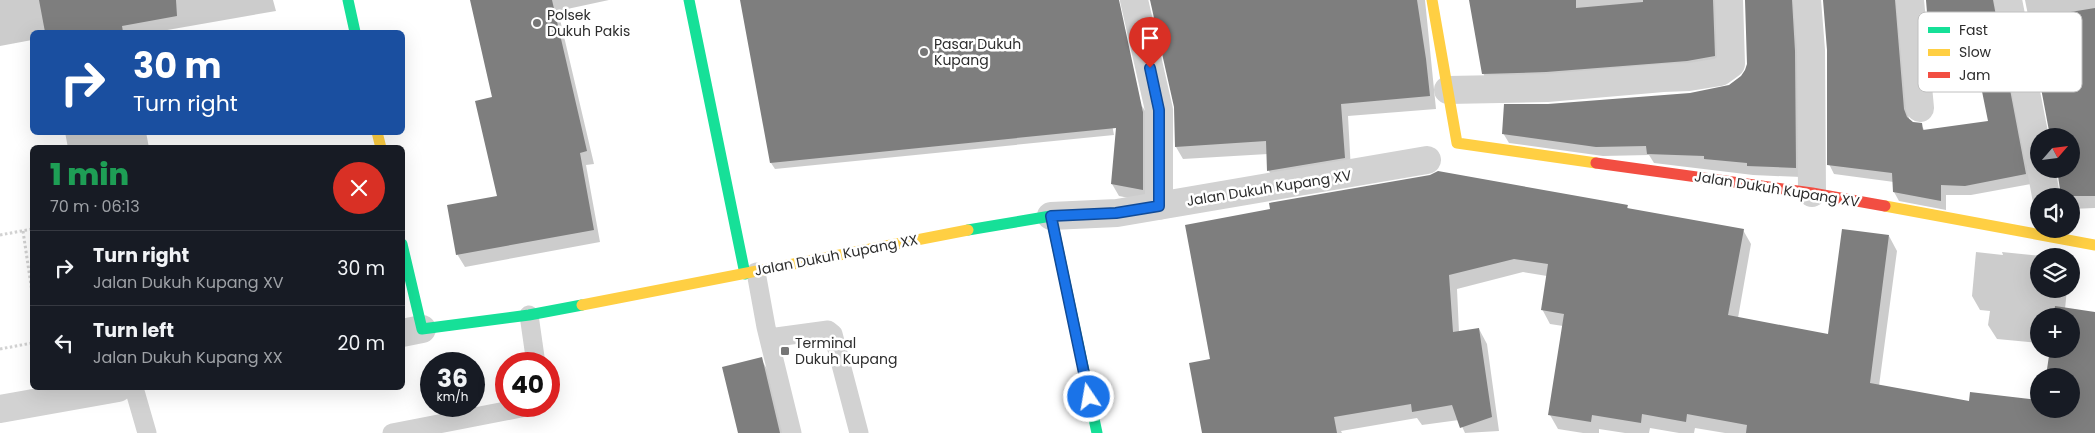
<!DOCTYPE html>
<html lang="en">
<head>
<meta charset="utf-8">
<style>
	:root { --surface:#171b24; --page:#20242c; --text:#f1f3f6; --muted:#9ea1a6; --line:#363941 }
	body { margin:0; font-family:Poppins,sans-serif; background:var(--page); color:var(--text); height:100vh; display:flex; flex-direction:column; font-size:19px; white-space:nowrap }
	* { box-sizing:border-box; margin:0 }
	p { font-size:16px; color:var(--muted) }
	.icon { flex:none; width:28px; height:28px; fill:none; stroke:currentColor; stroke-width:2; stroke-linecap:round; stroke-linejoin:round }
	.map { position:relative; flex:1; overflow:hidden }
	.panel { position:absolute; left:30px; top:145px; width:375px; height:245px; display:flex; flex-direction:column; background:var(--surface); border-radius:8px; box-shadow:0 5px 20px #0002 }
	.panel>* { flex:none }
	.top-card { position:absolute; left:30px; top:30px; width:375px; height:105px; border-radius:8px; box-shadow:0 5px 20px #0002; background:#1a4fa0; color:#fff; overflow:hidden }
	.needle { width:32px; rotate:62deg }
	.controls { position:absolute; left:2030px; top:128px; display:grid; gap:10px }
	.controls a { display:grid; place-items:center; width:50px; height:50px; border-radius:50%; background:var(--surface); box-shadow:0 5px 20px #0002; font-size:25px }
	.speed { position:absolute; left:420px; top:352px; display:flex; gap:10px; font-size:25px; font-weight:700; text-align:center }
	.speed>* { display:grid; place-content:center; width:65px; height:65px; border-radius:50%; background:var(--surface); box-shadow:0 5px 20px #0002; line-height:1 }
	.speed small { font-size:12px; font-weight:400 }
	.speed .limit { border:8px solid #d22; background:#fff; color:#111 }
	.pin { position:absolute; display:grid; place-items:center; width:42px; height:42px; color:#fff; margin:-51px -21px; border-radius:50% 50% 50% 0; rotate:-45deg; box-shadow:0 0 5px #0007 }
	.pin .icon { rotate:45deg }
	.me { position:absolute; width:55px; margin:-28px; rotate:348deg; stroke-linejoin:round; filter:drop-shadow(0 0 4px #0008) }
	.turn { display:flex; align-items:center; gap:18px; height:105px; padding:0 20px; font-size:22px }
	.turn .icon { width:65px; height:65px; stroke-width:2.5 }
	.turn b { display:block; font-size:35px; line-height:42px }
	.round { display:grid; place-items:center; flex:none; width:52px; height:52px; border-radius:26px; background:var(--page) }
	.headline { display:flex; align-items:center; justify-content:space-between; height:85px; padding:0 20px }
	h1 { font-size:30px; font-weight:800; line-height:38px; color:#1e9e55 }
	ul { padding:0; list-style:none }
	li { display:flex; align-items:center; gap:15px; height:75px; padding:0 20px; border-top:1px solid var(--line) }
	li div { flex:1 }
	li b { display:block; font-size:19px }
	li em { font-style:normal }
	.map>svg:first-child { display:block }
	.shadow { fill:#0003 }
	.building { fill:#7e7e7e }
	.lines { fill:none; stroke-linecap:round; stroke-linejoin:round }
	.path { stroke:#d2d2d2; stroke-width:3; stroke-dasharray:2.5 2.5; stroke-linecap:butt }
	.lane { stroke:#d2d2d2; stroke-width:19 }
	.street { stroke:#d2d2d2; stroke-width:28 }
	.fast { stroke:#16e098; stroke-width:11 }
	.slow { stroke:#ffcf43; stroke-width:11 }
	.jam { stroke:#f24e42; stroke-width:11 }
	.route-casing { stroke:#114b97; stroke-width:12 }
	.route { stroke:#1a73e8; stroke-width:9 }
	.poi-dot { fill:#767676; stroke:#fff; stroke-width:2 }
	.labels { text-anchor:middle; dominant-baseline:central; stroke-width:5; stroke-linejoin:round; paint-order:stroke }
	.poi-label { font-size:14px; fill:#2d2d2d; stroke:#fff; text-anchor:start }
	.street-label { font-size:14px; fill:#2d2d2d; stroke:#fff }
	.key { fill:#fff; stroke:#c0c0c0; stroke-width:1 }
	.key-label { font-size:14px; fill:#2d2d2d }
</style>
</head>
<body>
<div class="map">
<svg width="2095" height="433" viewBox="0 0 2095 433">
	<rect width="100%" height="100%" fill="#fff"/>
	<!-- shadow -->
	<path class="shadow" d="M0,0h273l3,11 -120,21h-124v8l-32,6z
		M472,0h137l-51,11 36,153 -8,1 14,77 -135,25 -8,-13 41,-57 -4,-99z
		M742,0h347l25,135 -339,34 -4,-6z
		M1149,0h276l11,109 -88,7 3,55 -75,13 -7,-13 -1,-17 -85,5 -7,-12 -1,-41 -23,-105z
		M1470,0h253l-4,67 -231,16 -5,-10z
		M1746,0h54l1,177 -48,-2 -99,-12 -5,-8 -46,1 -94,-13 -6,-10 45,-28 142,-11 39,-8 12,-9 5,-6 2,-7z
		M1824,0h80l-5,12 10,108 3,3 9,2 4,6 65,-9 -20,-96 -35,8 -6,-9 -2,-25h74l-4,14 34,170 -60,11h-25v15l-47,-9 -5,-9v-10l-60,-8 -5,-10 -1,-114z
		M2025,0h70v208l-24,1v-13h-9l-4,-27h13v-33h-19z
		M1142,106l5,8 2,88 -30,-6 -7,-12 31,-70z
		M65,132h81l3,16h-81z
		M298,145l2,3h-17z
		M1627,206l2,4 114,20 8,14 -13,74 91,17 60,-99 8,15 -18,135 91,16 69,7h32v-33h-24l4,-27h20v-33h-32v27l-42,-4 -9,-14 2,-14 -10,-1 -8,-14 4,-44 27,3 -1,-3 39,4h-2v33h28l-2,20 30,4v120h-370l-30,-5 -1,5h-15l-29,-5 -1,5h-24l-26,-4v4h-16l-25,-4 -8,-14 13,-89 -13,-2 -8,-15 5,-33 -24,-4 -66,17 2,43 20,-3 8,15 12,87 -34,2 -6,-13 -37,5 -5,-7 -76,13 1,2h-138l8,-73z
		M761,359l9,15 14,59h-45z"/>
	<!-- building -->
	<path class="building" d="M39,0h137l1,16 -55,10 1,6h-78z
		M470,0h82l35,151 -7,2 14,77 -138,25 -9,-50 50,-9 -22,-95 17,-4z
		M740,0h379l24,112v78l-32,-6 5,-56 -346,35z
		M1150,0h267l9,59 4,37 -89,8 4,54 -78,13 -1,-30 -91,6 -1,-40z
		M1469,0h107v8l67,-6v-2h70l2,56 -28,5 -141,11 -64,2z
		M1745,0h47l3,51 1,117 -49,-2v-3l-43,-4v-3l-57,-2 -1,-8 -50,1 -94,-13 2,-30h44l142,-11 39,-8 12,-9 4,-6 2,-6z
		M1823,0h72l9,109 3,8 6,5 9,1 1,7 65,-9 -21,-104 -39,8 -2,-25h67l33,174 -61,12 -24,-1v16l-48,-9 -1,-19 -65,-8v-115z
		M2095,8v188h-34l-4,-27h14v-33h-21l-22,-117z
		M1438,171l190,34 -1,3 117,21 -16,86 100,19 14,-105 47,6 -19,148 99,18 1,-9 69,8v9h32v-33h-25l4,-27h21v-33h-17l1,-10 40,6v121h-349l1,-8 -60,-11 -1,8 -44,-8 -1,9 -49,-8 -1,7 -43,-7 16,-101 -23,-4 7,-46 -34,-5 -65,16 4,57 26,-4 13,89 -32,11 -8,-23 -40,7 -1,-8 -77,13 3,16h-135l-13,-70 21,-4 -25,-134 85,-16 -1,-6 161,-28z
		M762,357l18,76h-42l-16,-66z"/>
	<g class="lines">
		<!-- path -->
		<path class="path" d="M23,231l9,61
			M0,235l32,-6
			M0,349l32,-6"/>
		<!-- lane -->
		<path class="lane" d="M756,272l10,55 26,106
			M529,315l7,49
			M769,338l59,-8 5,4 26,99
			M134,388l13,45
			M392,433l139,-27"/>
		<!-- street -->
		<path class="street" d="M1134,0l25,110v96
			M1807,0l4,50 1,143
			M1910,0l10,108
			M2008,0l31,159
			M1448,90l99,-2 116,-10 26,-1 31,-5 11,-8 -2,-64
			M2041,169l5,27
			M1051,216l66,-3 310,-53
			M402,333l20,-4
			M0,409l118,-21"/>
		<!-- fast -->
		<path class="fast" d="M348,0l7,32
			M689,0l56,274
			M968,230l83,-14 46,217
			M402,244l20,85 107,-14 53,-10"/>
		<!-- slow -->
		<path class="slow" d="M1432,0l25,143 139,20
			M377,132l4,16
			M1885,206l210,39
			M582,305l386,-75"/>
		<!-- jam -->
		<path class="jam" d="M1596,163l216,30 73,13"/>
	</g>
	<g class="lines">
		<defs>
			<path id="route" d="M1089,397l-38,-181 65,-3 43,-7v-96l-9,-42"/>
		</defs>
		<!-- route casing -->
		<use href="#route" class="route-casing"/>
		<!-- route -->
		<use href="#route" class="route"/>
	</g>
	<!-- markers -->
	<g class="poi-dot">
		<circle cx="537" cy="23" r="5"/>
		<circle cx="924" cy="52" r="5"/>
		<rect x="780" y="346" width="10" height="10" rx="2.5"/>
	</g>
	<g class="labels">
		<!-- poi labels -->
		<g class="poi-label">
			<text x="547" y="15">Polsek<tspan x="547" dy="16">Dukuh Pakis</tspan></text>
			<text x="934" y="44">Pasar Dukuh<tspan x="934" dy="16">Kupang</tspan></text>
			<text x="795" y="343">Terminal<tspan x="795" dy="16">Dukuh Kupang</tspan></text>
		</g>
		<!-- street labels -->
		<g class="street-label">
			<text transform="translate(1269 188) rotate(-9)">Jalan Dukuh Kupang XV</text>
			<text transform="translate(1777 189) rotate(9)">Jalan Dukuh Kupang XV</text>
			<text transform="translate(836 255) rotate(-11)">Jalan Dukuh Kupang XX</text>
		</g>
	</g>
	<!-- legend -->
	<rect x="1918" y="12" width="164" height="80" rx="8" class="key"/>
	<rect x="1928" y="27" width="22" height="6" fill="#16e098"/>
	<rect x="1928" y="49" width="22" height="7" fill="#ffcf43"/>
	<rect x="1928" y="72" width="22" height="6" fill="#f24e42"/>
	<g class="key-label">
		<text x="1959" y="35">Fast</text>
		<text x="1959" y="57">Slow</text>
		<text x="1959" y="80">Jam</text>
	</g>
</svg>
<div class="controls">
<a><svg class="needle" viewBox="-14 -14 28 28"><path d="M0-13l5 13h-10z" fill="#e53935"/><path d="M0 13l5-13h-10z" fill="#9ea1a6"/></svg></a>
<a><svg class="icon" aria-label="sound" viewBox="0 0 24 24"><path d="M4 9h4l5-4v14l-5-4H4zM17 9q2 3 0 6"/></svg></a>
<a><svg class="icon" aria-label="layers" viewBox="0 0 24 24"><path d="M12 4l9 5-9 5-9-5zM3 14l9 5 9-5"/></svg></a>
<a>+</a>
<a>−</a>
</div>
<div class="speed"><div>36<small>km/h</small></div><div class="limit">40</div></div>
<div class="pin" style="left:1150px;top:68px;background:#d93025"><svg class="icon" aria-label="arrive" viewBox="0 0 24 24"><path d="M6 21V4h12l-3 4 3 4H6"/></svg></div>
<svg class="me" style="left:1089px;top:397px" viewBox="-20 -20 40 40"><circle r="17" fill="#1a73e8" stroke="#fff" stroke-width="3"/><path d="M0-11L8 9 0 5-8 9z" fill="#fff"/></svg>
<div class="top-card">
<div class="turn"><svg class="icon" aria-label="right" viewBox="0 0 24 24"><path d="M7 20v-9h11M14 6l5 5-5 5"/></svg><div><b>30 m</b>Turn right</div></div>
</div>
<section class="panel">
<div class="headline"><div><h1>1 min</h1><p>70 m · 06:13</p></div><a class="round" style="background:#d93025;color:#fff"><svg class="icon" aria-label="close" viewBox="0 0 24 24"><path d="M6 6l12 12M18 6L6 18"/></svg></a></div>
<ul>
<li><svg class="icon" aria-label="right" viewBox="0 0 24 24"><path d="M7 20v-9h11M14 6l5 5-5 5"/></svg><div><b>Turn right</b><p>Jalan Dukuh Kupang XV</p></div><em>30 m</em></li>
<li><svg class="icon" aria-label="left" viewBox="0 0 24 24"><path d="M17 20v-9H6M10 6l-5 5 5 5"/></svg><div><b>Turn left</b><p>Jalan Dukuh Kupang XX</p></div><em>20 m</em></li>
</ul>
</section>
</div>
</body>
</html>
